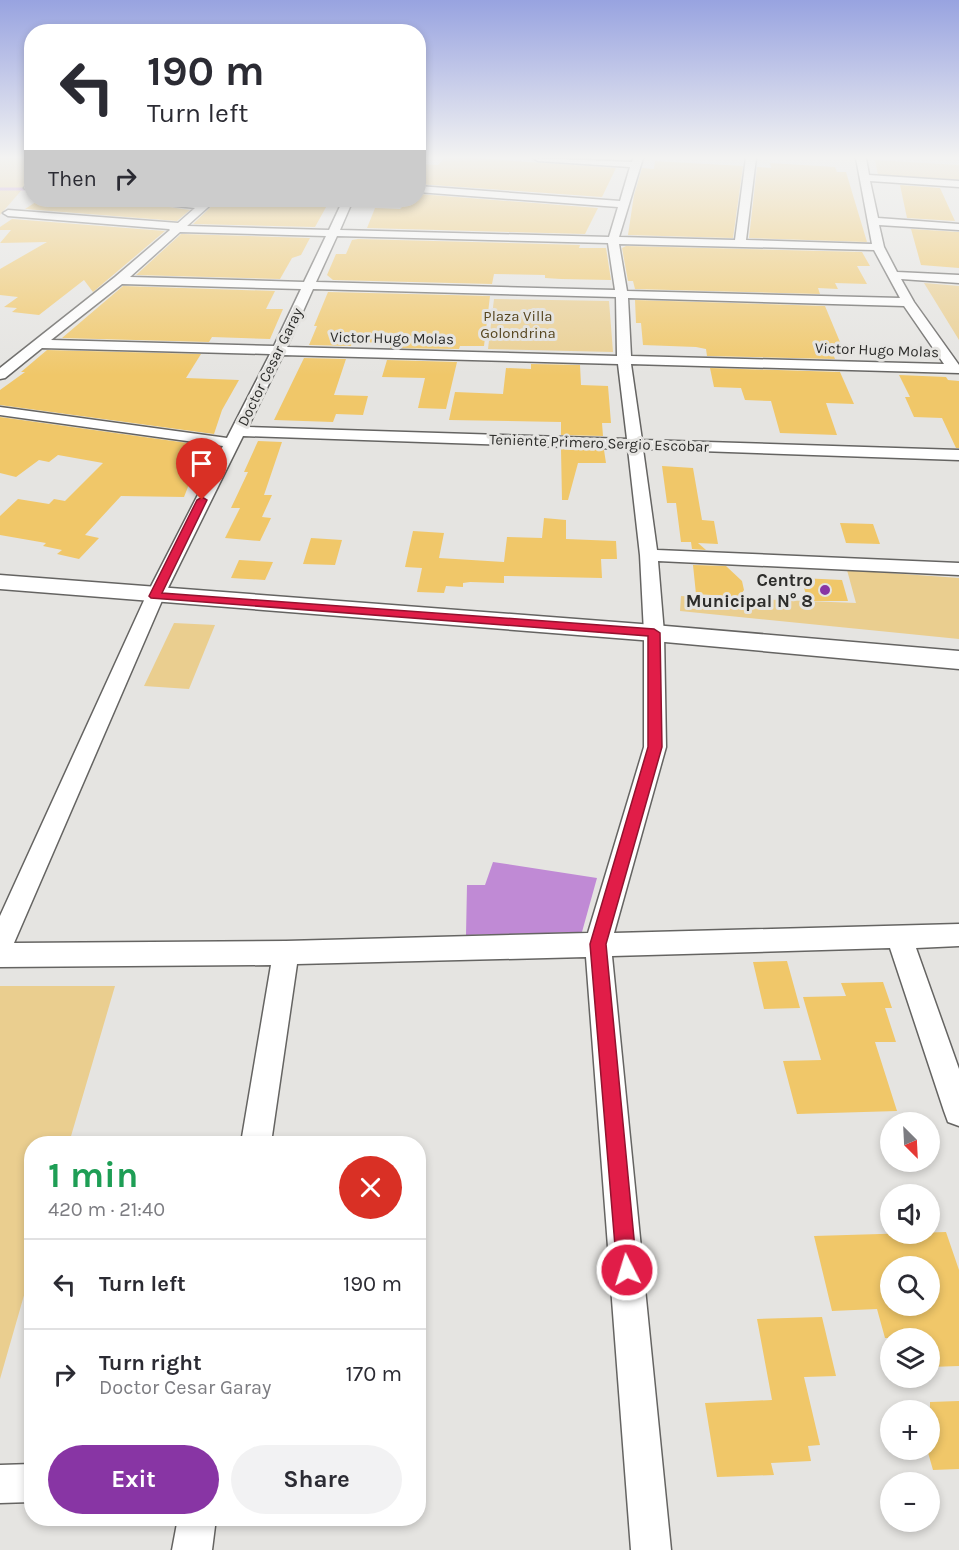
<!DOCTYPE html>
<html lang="en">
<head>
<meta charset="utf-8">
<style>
	:root { --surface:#fff; --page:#f2f2f3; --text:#2b2b33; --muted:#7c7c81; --line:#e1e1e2; --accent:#8835a4 }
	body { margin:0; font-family:Karla,sans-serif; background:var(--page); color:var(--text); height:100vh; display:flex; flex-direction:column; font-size:22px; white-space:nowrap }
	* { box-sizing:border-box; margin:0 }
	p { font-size:20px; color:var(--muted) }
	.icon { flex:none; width:33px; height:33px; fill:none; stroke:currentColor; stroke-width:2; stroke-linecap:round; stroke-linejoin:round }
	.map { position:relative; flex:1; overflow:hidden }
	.side { position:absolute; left:24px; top:1136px; width:402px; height:390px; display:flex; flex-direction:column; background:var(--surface); border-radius:24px; box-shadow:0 3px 9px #0003 }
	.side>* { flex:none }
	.guide { position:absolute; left:24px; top:24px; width:402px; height:183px; border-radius:24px; box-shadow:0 3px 9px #0003; background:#fff; color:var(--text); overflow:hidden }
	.needle { width:39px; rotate:156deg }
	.buttons { position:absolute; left:880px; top:1112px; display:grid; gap:12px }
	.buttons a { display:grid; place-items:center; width:60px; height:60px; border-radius:50%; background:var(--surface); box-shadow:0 3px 9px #0003; font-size:30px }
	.pin { position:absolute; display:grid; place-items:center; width:51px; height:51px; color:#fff; margin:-62px -26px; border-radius:50% 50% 50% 0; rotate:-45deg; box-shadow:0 0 6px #0007 }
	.pin .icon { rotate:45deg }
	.me { position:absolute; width:66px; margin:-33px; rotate:355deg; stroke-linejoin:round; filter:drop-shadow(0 0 4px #0008) }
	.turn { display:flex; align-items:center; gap:21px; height:126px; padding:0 24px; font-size:27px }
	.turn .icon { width:78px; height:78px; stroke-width:2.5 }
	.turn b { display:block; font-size:42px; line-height:51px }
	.then { display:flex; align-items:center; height:57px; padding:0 24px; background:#0003; gap:12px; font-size:22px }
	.round { display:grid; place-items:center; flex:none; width:63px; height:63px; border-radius:32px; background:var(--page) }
	.head { display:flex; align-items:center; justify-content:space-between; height:102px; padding:0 24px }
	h1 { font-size:36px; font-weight:700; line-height:45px; color:#1e9e55 }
	.action { display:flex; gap:12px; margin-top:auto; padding:12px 24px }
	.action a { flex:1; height:69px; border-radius:36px; background:var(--accent); color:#fff; font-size:24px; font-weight:700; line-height:69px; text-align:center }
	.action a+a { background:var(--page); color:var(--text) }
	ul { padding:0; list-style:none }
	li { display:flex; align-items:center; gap:18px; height:90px; padding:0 24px; border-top:2px solid var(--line) }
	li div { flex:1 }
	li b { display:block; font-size:22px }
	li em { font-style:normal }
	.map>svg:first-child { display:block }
	.green { fill:#eace8f }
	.water { fill:#c08ad5 }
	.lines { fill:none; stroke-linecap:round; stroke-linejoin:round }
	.stream { stroke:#c08ad5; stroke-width:3 }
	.building { fill:#f0c769; fill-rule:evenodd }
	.minor-casing { stroke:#656462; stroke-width:3 }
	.tertiary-casing { stroke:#656462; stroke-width:3 }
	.minor { fill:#fff; fill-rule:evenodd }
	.tertiary { fill:#fff; fill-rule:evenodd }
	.route { fill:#e11d48; stroke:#92132f; stroke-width:1.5 }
	.poi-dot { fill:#8835a4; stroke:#e5e4e1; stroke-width:2 }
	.labels { text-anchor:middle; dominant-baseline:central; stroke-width:6; stroke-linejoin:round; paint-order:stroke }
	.far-park-label { font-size:15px; fill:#57461f; stroke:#e5e4e1 }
	.far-street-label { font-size:15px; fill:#2d2d2b; stroke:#e5e4e1 }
	.poi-label { font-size:18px; font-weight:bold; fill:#2d2d2b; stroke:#e5e4e1; text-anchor:end }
</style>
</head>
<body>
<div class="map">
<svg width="959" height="1550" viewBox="0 0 959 1550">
	<rect width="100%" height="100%" fill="#e5e4e1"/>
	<!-- green -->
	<path class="green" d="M0,158h31l1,20 -32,37z
		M875,160l84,5v15l-81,-5z
		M924,283l35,3v54z
		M494,299l115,2 4,51 -125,-3z
		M847,570l112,8v61l-279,-28 1,-15 175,7z
		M174,623l41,2 -26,64 -45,-3z
		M0,986h115l-46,157h-37l-1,128 -31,108z"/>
	<!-- water -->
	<path class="water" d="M493,862l104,16 -15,54 -116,3 1,-50h18z"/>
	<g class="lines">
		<!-- stream -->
		<path class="stream" d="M0,189h25"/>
	</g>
	<!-- building -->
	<path class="building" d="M444,158h30l142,10 -14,29 -184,-13v-20l20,1z
		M655,161l88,5 -10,72 -105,-3 6,-40 8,-27 12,1z
		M770,163l65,4 2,5h9l21,70 -118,-4 8,-71 14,1z
		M900,185l40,3 15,33 -48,-3z
		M418,194l180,14 -13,26 -218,-6 8,-20 25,1 9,-9h9z
		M39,200h48l-3,3h9l-2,2 57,-1 42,6 -13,11 -152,-12z
		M218,200h112l-15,27 -122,-3z
		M12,219l153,12 -72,61 -9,-12 -45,35 -27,-3 5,-4 -13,-1 14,-10 -18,-2v-26l47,-27 -47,1 11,-13h-11v-3z
		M911,229l48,3v36l-38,-3z
		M181,234l129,4 -9,17 -9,3 -12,21 -144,-4z
		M358,239l222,6 -1,3h27l5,32 -50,-1 -16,-1v-3l-51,-1 -2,10 -159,-4 -6,-5 9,-21h10l6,-14z
		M626,246l236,6 8,14h-13l10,18 -32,-1 3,6 -20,-1 2,6 -185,-5 -2,-8h-5l-6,-33z
		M123,286l152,5 -9,18h17l-13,30 -58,-2 -3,5 -147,-4z
		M328,292l162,4 -6,50h-24l-1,3 -69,-1 2,-5 -40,-1 -1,4 -42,-1 8,-19h-3z
		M635,300l190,6 20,48h-12l2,5 -128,-3 -1,-7 -10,-2 -53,-2 -2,-22h-5z
		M47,350l154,4 -15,24 53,2 -17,30 -8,24 -214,-29v-15l25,-18h-4z
		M304,358l42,1 -12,36 34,1 -5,19 -27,-1 -3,8 -59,-2z
		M387,360l70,2 -11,47 -28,-1 7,-30 -43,-1z
		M531,364l49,1 1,20 27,1 3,37h-9l1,13 -42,-1v-13l-112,-2 6,-28 48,2 3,-26 25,1z
		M710,368l130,4 14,32 -28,-1 11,32 -57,-2 -9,-32 -26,-1 -4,-12 -27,-1z
		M899,375l47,2 2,3 11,1v67h-3l-14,-30 -28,-1 -9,-20h5z
		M0,417l209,29 -8,24 -6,-1 -11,28 -63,-1 -36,39 14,3 -20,21 -22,-5 5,-4 -19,-4 3,-3 -46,-8v-19l18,-17 31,5 5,-5 11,2 38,-38 -45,-8 -9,7 -10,-2 -23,17 -16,-4z
		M258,441l24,1 -18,53h8l-10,22 9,1 -11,23 -35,-3 15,-30h-9l17,-36h-4z
		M561,449l43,1 2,13h-28l-10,37h-6z
		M662,466l31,2 9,52 12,1 4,23 -20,-1 8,7 -14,-1 -1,-7h-10l-5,-39h-9z
		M544,518l22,2v19l50,2 1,18h-16l1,19 -98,-2v7l-34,-1 -7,1v4l-17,-1 -2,7 -27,-1 5,-24 -17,-1 8,-36 31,2 -5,25 65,4 3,-25 35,1z
		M840,523l33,1 7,20 -34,-1z
		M311,538l31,2 -7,25 -32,-1z
		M239,560l34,2 -8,18 -34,-2z
		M693,565l33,1 16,15 2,9 -14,20 -3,-14 -31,-2z
		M801,578l41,2 6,21h-40z
		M787,961l13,47 -36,1 -11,-47z
		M883,982l9,26h-7l11,34h-21l22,69 -100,3 -14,-53 38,-1 -18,-63 43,-1 -5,-13z
		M946,1232l13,38v96l-29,1v-29h-45l-8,-29 -45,2 -18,-75zM891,1266h39v39h-39z
		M822,1317l14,59 -32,1 16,68 -12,1 3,15 -40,2 3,12 -57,2 -12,-74 67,-3 -15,-81z
		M959,1401v68l-26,1 -6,-21h3v-47z"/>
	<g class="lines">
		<defs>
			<path id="minor" d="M533,158l99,4 1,-4h10l-24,79 116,3 11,-82h10l-10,82 126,4 -16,-86h10l3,17 90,6v6l-89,-6 8,37 81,6v6l-80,-5 5,22 13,25 62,3v8l-58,-4 13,23 45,63v8l-328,-9 11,76 317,10v10l-316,-11 14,101 302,13v12l-301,-14 6,72 2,114 -52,186 345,-9v22l-43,2 43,121v57l-11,-4 -4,-11 -54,-163 -278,8 59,594h-40l-45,-593 -289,7 -26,179h-30l30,-178 -271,2v-51l146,-320 77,-150 -223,-31v-8l227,31 43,-84 -228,-6 -37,30 -5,1v-11l115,-91 55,-47 -1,-1 -161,-13 -5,-3 5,-3 170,13 17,-15 -45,-5 -5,-3 57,3 4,-3h10l-29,26 142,4 14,-30h10l-13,30 269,7 9,-30 -200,-15v-6l202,15 10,-34 -92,-6zM180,232l146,4 -22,46 -174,-5zM337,236l271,7 7,47 -299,-8zM619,244l255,6 26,48 -273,-7zM122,284l179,5 -27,57 -223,-6zM313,289l303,8 1,59 -330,-9zM628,298l276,8 40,58 -313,-8zM283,355l335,9 9,75 -379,-12zM243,436l385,13 12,106 4,78v114l-56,186 -302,8 -272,2 150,-347z
				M32,185v6l-8,-3 2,-2z
				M32,1464v38l-32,1v-38z
				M178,1518h38l-4,32h-40z"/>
			<path id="tertiary" d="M0,575l654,50 305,26v18l-305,-28 -654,-52z"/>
		</defs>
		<!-- minor casing -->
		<use href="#minor" class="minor-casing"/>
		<!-- tertiary casing -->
		<use href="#tertiary" class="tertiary-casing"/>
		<!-- minor -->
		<use href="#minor" class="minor"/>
		<!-- tertiary -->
		<use href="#tertiary" class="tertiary"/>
	</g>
	<!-- sky -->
	<linearGradient id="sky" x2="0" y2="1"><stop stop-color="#98a3e0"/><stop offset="0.42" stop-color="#f3f3f2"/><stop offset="1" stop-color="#f3f3f2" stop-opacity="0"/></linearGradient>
	<rect width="959" height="375" fill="url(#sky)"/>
	<!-- route -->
	<path class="route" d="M202,497l5,3 -45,93 492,36 6,4 2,114 -56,197 31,326 -3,7 -7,3 -7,-3 -3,-7 -27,-326 58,-197v-111l-497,-38 -2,-2 48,-96z"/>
	<!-- markers -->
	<circle class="poi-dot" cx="825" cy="590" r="6"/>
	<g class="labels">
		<!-- far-park labels -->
		<g class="far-park-label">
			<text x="518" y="316">Plaza Villa<tspan x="518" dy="17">Golondrina</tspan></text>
		</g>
		<!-- far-street labels -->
		<g class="far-street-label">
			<text transform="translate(392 338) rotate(1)">Victor Hugo Molas</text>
			<text transform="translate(877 350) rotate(2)">Victor Hugo Molas</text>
			<text transform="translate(270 367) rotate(-64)">Doctor Cesar Garay</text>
			<text transform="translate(599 443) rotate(2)">Teniente Primero Sergio Escobar</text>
		</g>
		<!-- poi labels -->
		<g class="poi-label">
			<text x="813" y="580">Centro<tspan x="813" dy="21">Municipal N° 8</tspan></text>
		</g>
	</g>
</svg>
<div class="buttons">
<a><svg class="needle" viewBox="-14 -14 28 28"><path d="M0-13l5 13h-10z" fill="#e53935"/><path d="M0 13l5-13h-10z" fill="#7c7c81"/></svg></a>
<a><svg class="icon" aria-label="sound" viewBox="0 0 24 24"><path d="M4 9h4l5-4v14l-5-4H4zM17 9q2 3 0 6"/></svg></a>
<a><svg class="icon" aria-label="search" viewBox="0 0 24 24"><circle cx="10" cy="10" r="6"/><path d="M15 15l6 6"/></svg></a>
<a><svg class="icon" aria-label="layers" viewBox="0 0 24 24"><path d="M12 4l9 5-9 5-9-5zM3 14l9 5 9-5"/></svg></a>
<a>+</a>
<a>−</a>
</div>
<div class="pin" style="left:202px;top:500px;background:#d93025"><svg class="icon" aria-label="arrive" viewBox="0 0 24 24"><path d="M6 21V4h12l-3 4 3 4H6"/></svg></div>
<svg class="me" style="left:627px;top:1270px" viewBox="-20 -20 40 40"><circle r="17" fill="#e11d48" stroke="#fff" stroke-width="3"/><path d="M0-11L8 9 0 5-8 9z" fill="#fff"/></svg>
<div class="guide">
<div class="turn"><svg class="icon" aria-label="left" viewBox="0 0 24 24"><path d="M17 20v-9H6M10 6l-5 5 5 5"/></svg><div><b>190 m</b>Turn left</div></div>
<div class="then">Then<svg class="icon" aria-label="right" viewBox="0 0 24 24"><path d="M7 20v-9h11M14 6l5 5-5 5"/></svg></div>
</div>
<section class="side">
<div class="head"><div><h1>1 min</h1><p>420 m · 21:40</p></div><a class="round" style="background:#d93025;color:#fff"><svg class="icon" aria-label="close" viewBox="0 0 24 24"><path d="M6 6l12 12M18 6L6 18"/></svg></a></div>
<ul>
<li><svg class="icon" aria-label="left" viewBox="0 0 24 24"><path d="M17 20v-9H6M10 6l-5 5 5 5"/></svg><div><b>Turn left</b></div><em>190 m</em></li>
<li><svg class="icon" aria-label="right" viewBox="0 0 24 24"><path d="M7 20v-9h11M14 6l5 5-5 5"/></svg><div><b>Turn right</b><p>Doctor Cesar Garay</p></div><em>170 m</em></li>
</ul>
<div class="action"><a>Exit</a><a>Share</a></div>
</section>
</div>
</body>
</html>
